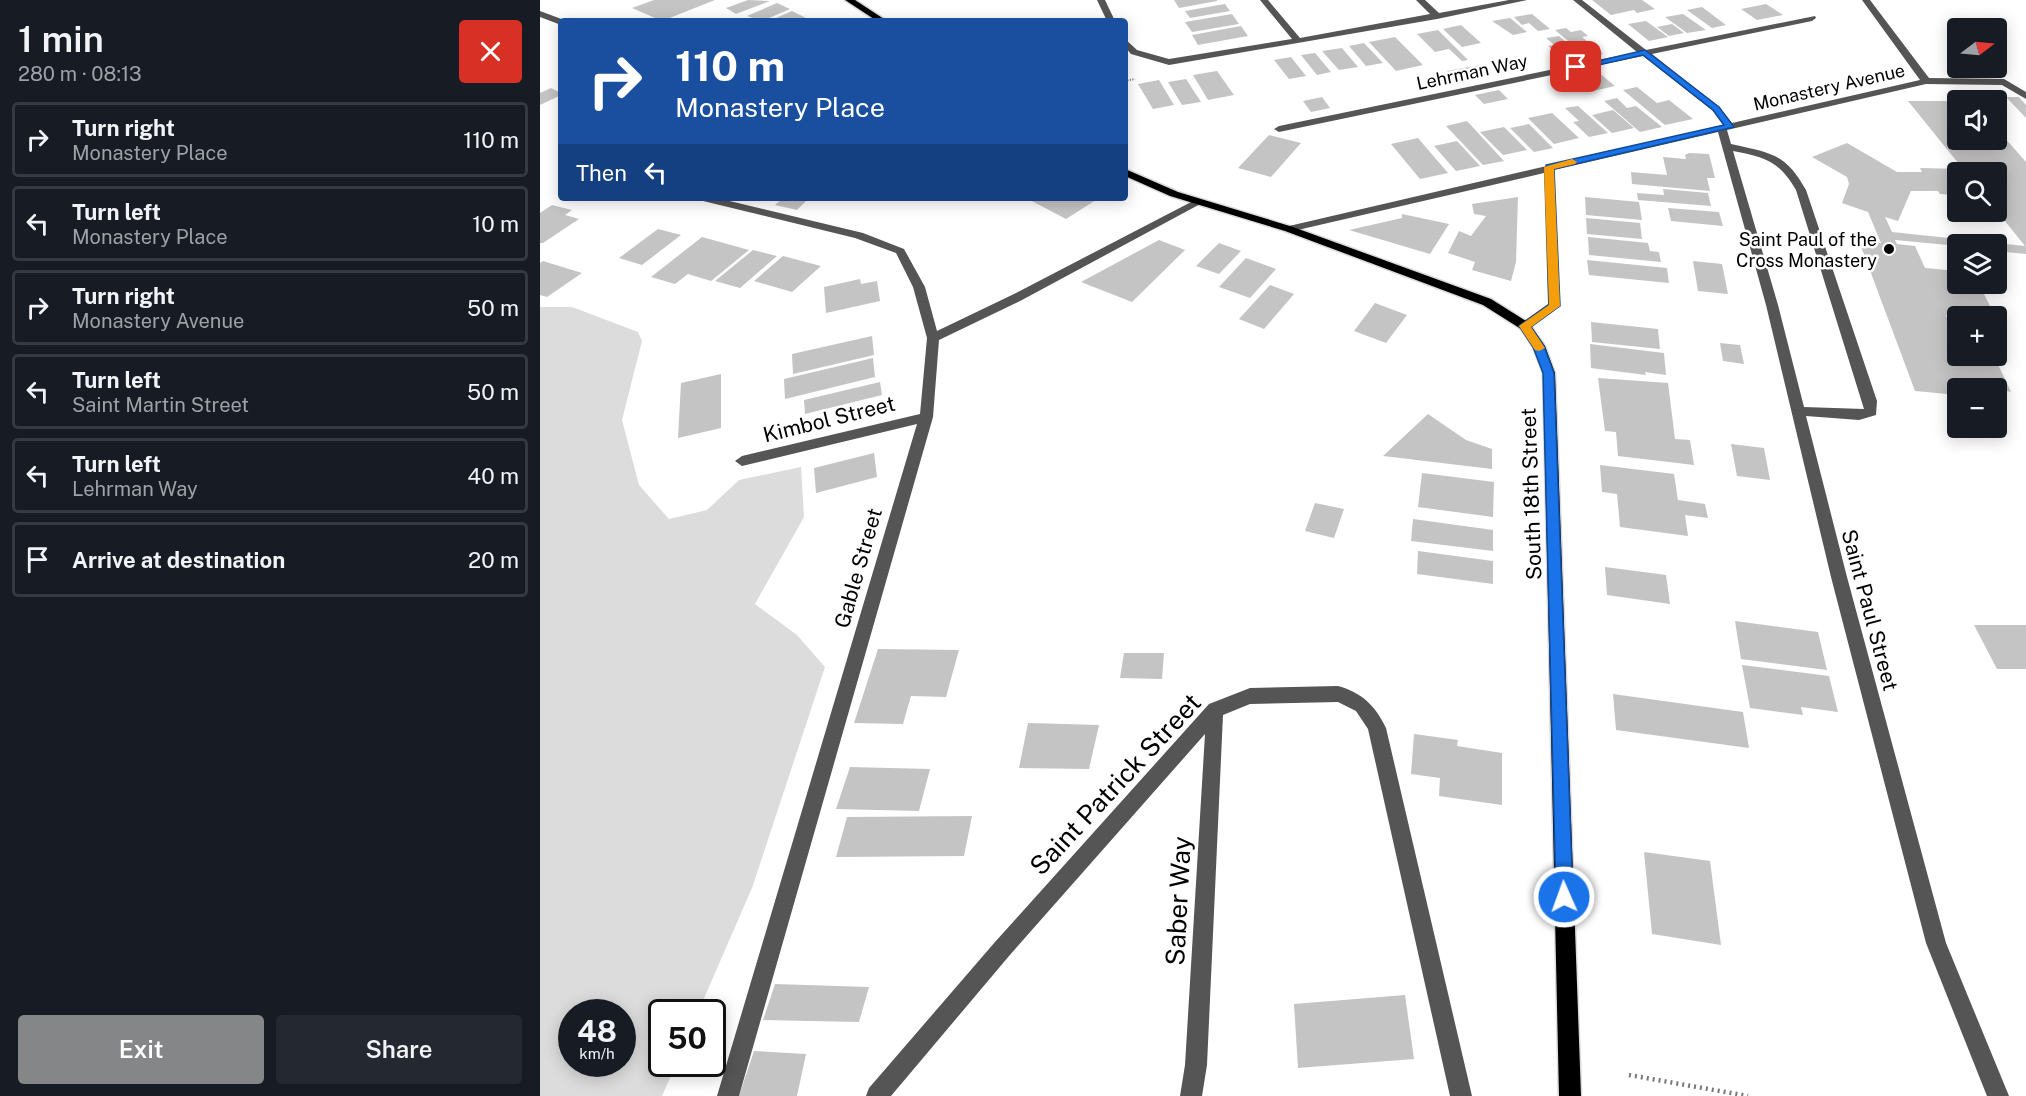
<!DOCTYPE html>
<html lang="en">
<head>
<meta charset="utf-8">
<style>
	:root { --surface:#171b24; --page:#242831; --text:#f1f3f6; --muted:#9ea1a6; --line:#363941; --accent:#858687 }
	body { margin:0; font-family:"Public Sans",sans-serif; background:var(--page); color:var(--text); height:100vh; display:flex; flex-direction:column; font-size:22px; white-space:nowrap }
	* { box-sizing:border-box; margin:0 }
	p { font-size:20px; color:var(--muted) }
	.icon { flex:none; width:33px; height:33px; fill:none; stroke:currentColor; stroke-width:2; stroke-linecap:round; stroke-linejoin:round }
	.map { position:relative; flex:1; overflow:hidden }
	.side { display:flex; flex-direction:column; background:var(--surface); width:540px }
	.side>* { flex:none }
	.guide { position:absolute; left:18px; top:18px; width:570px; height:183px; border-radius:6px; box-shadow:0 3px 15px #0003; background:#1a4fa0; color:#fff; overflow:hidden }
	.needle { width:39px; rotate:74deg }
	.controls { position:absolute; left:1407px; top:18px; display:grid; gap:12px }
	.controls a { display:grid; place-items:center; width:60px; height:60px; border-radius:6px; background:var(--surface); box-shadow:0 3px 15px #0003; font-size:30px }
	.speed { position:absolute; left:18px; top:999px; display:flex; gap:12px; font-size:30px; font-weight:700; text-align:center }
	.speed>* { display:grid; place-content:center; width:78px; height:78px; border-radius:50%; background:var(--surface); box-shadow:0 3px 15px #0003; line-height:1 }
	.speed small { font-size:15px; font-weight:400 }
	.speed .limit { border:3px solid #111; border-radius:9px; background:#fff; color:#111 }
	.pin { position:absolute; display:grid; place-items:center; width:51px; height:51px; color:#fff; margin:-26px; border-radius:12px; box-shadow:0 3px 9px #0006 }
	.me { position:absolute; width:66px; margin:-33px; rotate:358deg; stroke-linejoin:round; filter:drop-shadow(0 0 4px #0008) }
	.turn { display:flex; align-items:center; gap:21px; height:126px; padding:0 18px; font-size:27px }
	.turn .icon { width:78px; height:78px; stroke-width:2.5 }
	.turn b { display:block; font-size:42px; line-height:51px }
	.then { display:flex; align-items:center; height:57px; padding:0 18px; background:#0003; gap:12px; font-size:22px }
	.round { display:grid; place-items:center; flex:none; width:63px; height:63px; border-radius:6px; background:var(--page) }
	.headline { display:flex; align-items:center; justify-content:space-between; height:102px; padding:0 18px }
	h1 { font-size:36px; font-weight:600; line-height:45px }
	.primary-button { display:flex; gap:12px; margin-top:auto; padding:12px 18px }
	.primary-button a { flex:1; height:69px; border-radius:6px; background:var(--accent); color:#fff; font-size:24px; font-weight:600; line-height:69px; text-align:center }
	.primary-button a+a { background:var(--page); color:var(--text) }
	ul { padding:0; list-style:none }
	li { display:flex; align-items:center; gap:18px; height:75px; margin:0 12px 9px; padding:0 6px; border:3px solid var(--line); border-radius:6px }
	li div { flex:1 }
	li b { display:block; font-size:22px }
	li em { font-style:normal }
	main { display:flex; flex:1; min-height:0 }
	.map>svg:first-child { display:block }
	.green { fill:#dcdcdc; fill-rule:evenodd }
	.building { fill:#c4c4c4; fill-rule:evenodd }
	.lines { fill:none; stroke-linecap:round; stroke-linejoin:round }
	.major-casing { stroke:#dbdbdb; stroke-width:3 }
	.path-far1 { stroke:#777; stroke-width:2; stroke-dasharray:1 1.5; stroke-linecap:butt }
	.path { stroke:#777; stroke-width:4.5; stroke-dasharray:2 4; stroke-linecap:butt }
	.minor { fill:#555; fill-rule:evenodd }
	.major { fill:#000; fill-rule:evenodd }
	.route { fill:#1a73e8; stroke:#114b97; stroke-width:1.5 }
	.slow { fill:#f59e0b }
	.poi-dot { fill:#000; stroke:#fff; stroke-width:2 }
	.labels { text-anchor:middle; dominant-baseline:central; stroke-width:5; stroke-linejoin:round; paint-order:stroke }
	.far-street-label { font-size:18px; fill:#000; stroke:#fff }
	.far-poi-label { font-size:18px; fill:#000; stroke:#fff; text-anchor:end }
	.street-label { font-size:21px; fill:#000; stroke:#fff }
	.near-street-label { font-size:26px; fill:#000; stroke:#fff }
</style>
</head>
<body>
<main>
<section class="side">
<div class="headline"><div><h1>1 min</h1><p>280 m · 08:13</p></div><a class="round" style="background:#d93025;color:#fff"><svg class="icon" aria-label="close" viewBox="0 0 24 24"><path d="M6 6l12 12M18 6L6 18"/></svg></a></div>
<ul>
<li><svg class="icon" aria-label="right" viewBox="0 0 24 24"><path d="M7 20v-9h11M14 6l5 5-5 5"/></svg><div><b>Turn right</b><p>Monastery Place</p></div><em>110 m</em></li>
<li><svg class="icon" aria-label="left" viewBox="0 0 24 24"><path d="M17 20v-9H6M10 6l-5 5 5 5"/></svg><div><b>Turn left</b><p>Monastery Place</p></div><em>10 m</em></li>
<li><svg class="icon" aria-label="right" viewBox="0 0 24 24"><path d="M7 20v-9h11M14 6l5 5-5 5"/></svg><div><b>Turn right</b><p>Monastery Avenue</p></div><em>50 m</em></li>
<li><svg class="icon" aria-label="left" viewBox="0 0 24 24"><path d="M17 20v-9H6M10 6l-5 5 5 5"/></svg><div><b>Turn left</b><p>Saint Martin Street</p></div><em>50 m</em></li>
<li><svg class="icon" aria-label="left" viewBox="0 0 24 24"><path d="M17 20v-9H6M10 6l-5 5 5 5"/></svg><div><b>Turn left</b><p>Lehrman Way</p></div><em>40 m</em></li>
<li><svg class="icon" aria-label="arrive" viewBox="0 0 24 24"><path d="M6 21V4h12l-3 4 3 4H6"/></svg><div><b>Arrive at destination</b></div><em>20 m</em></li>
</ul>
<div class="primary-button"><a>Exit</a><a>Share</a></div>
</section>
<div class="map">
<svg width="1486" height="1096" viewBox="0 0 1486 1096">
	<rect width="100%" height="100%" fill="#fff"/>
	<!-- green -->
	<path class="green" d="M0,307h32l66,25 4,9 -20,79 17,65 30,34 38,-9 32,-30 62,-13 3,50 -49,87 42,31 28,32 -73,221 -54,124h-36v52h14l-14,32h-122zM82,1012v52h-50v-52z"/>
	<!-- building -->
	<path class="building" d="M114,0h61l-53,21 -30,-13z
		M208,0l22,1 -34,13 -10,-6z
		M634,0h43v1l-38,7z
		M1052,0h50l13,9 -18,4 -3,-3 -23,5z
		M237,3l13,6 -28,12 -15,-5z
		M685,4l5,7 -40,7 -5,-7z
		M1226,4l17,11 -26,5 -16,-11z
		M1162,7l24,18 -14,3 -25,-18z
		M252,11l20,10h-43z
		M692,14l7,10 -47,8 -7,-10z
		M992,14l18,15 -12,2 -9,-8 -7,2 -8,-8z
		M1143,14l23,16 -19,3 -22,-16z
		M970,18l17,14 -14,3 -21,-14z
		M1106,21l22,16 -19,4 -21,-17z
		M1132,24l12,9 -15,3 -12,-9z
		M921,25l20,18 -19,4 -19,-18z
		M701,26l7,10 -50,9 -6,-10z
		M1026,28l5,4 10,-2 7,6 -6,1 21,17 -16,3 -32,-27z
		M898,30l30,30 -6,1 -13,-12 -14,3 -18,-18z
		M1019,36l26,22 -19,3 -18,-15 6,-1 -8,-7z
		M855,37l28,28 -27,6 -27,-29z
		M824,43l19,20 -17,3 -17,-20z
		M802,48l16,19 -19,3 -17,-19z
		M775,53l16,19 -14,3 -16,-20z
		M751,57l15,19 -17,3 -15,-19z
		M963,60l8,10 -10,1 -8,-9z
		M940,65l9,9 -33,6 -9,-9z
		M677,71l17,24 -26,5 -15,-25z
		M1057,71l18,15 -22,5 -18,-15z
		M646,79l15,23 -19,3 -14,-23z
		M619,80l15,25 -21,4 -15,-25z
		M1097,87l20,16 12,-3 24,19 -28,6 -42,-35z
		M11,88l10,5v2l-21,10v-12z
		M959,90l9,9 -24,5 -9,-9z
		M782,97l8,11 -19,4 -8,-11z
		M1466,97h13l7,8v13z
		M1077,98l10,10 9,-2 26,21 -22,5 -36,-31z
		M1368,101h50v39h38v-12l30,34v92l-30,-3v-7h-38v2l-63,-6 2,4 18,2 10,22 33,3v13h21l16,32 -49,-1 12,28v13h36l17,36 -15,-4h-38v7l-43,-4 -56,-150 22,2 -13,-31 -26,-9 7,-19 -2,-7 -35,-20 35,-14 50,29h25l-2,-4 43,1zM1418,172h38v38l29,36 -133,-14 -7,-15 13,4 13,-30h27l2,3 18,1z
		M1038,106l30,27 -19,4 -16,-15 6,-1 -14,-13z
		M1073,110l21,18 -22,5 -20,-18z
		M1012,113l27,25 -25,6 -26,-26z
		M927,121l37,40 -21,4 -37,-39z
		M989,124l24,24 -19,4 -24,-24z
		M964,127l23,23 -24,5 -23,-23z
		M729,135l32,8 -30,34 -33,-9z
		M878,138l30,35 -28,6 -29,-35z
		M917,141l23,25 -24,5 -22,-25z
		M1149,153l20,1 6,24h-8l3,13 -78,-7 -1,-12 36,3 -4,-18 23,2 -1,-4z
		M1123,189l45,4 3,13 -73,-6 -1,-7 27,2z
		M978,197l-2,65 -5,19 -39,-11 3,-8 -27,-9 11,-22 12,5 15,-20 -12,-2 -2,-10z
		M1045,197l54,5 3,18 -56,-5z
		M243,198h26l-12,12 -22,-5z
		M494,198h65l-33,21 -36,-19z
		M12,205l20,5 -7,5 14,4 -36,24h-3v-30z
		M1128,208l51,4 4,14 -52,-5z
		M862,214l47,10 -19,30 -81,-24 53,-12z
		M1046,218l54,5 2,16 -55,-5z
		M118,229l23,6 -39,30 -23,-7z
		M162,237l47,13 -38,31 -23,-7 -13,10 -24,-7z
		M1048,237l60,6 2,8 9,1 2,10 -72,-7z
		M619,240l26,10 -53,52 -51,-20z
		M679,243l22,8 -22,23 -23,-8z
		M213,250l24,6 -37,32 -25,-7z
		M243,256l38,10 -29,26 -38,-11z
		M706,258l30,11 -26,29 -31,-11z
		M1047,260l80,8 2,15 -80,-8z
		M3,261l39,12 -35,24 -7,-2v-32z
		M1153,261l29,3 6,30 -30,-3z
		M320,279l1,5 16,-3 3,20 -54,12 -2,-26z
		M730,285l24,9 -30,35 -25,-10z
		M835,303l32,12 -21,28 -32,-12z
		M1051,322l67,7 2,20 -68,-7z
		M332,336l2,19 -81,19 -1,-20z
		M1180,343l20,2 4,19 -21,-3z
		M1050,344l74,9 2,22 -21,-3 1,3 -55,-7z
		M333,358l2,19 -90,22 -1,-20z
		M181,374v54l-43,10 3,-55z
		M1058,378l70,5 7,56 15,1 4,25 -76,-9 -2,-24 -11,-1z
		M340,382l2,13 -77,19 -1,-14z
		M888,414l38,26 26,9v20l-109,-13z
		M1191,444l33,4 6,32 -33,-4z
		M334,453l3,24 -61,16 -2,-25z
		M1060,465l74,9 4,26 27,4 3,14 -23,-3 3,21 -68,-9 -3,-33 -15,-2z
		M882,473l72,9 -1,35 -75,-10z
		M775,503l29,6 -10,29 -29,-7z
		M873,519l80,11v21l-82,-10z
		M878,551l75,10v23l-76,-10z
		M1065,567l61,8 4,29 -63,-9z
		M1195,621l83,11 9,38 -86,-11z
		M1434,625h52v44h-29z
		M338,649l81,1 -13,47 -35,-1 -8,28 -49,-1z
		M584,653h40l-2,26 -42,-1z
		M1202,665l87,11 9,36 -37,-5 2,8 -53,-7z
		M1073,694l130,18 6,36 -133,-18z
		M488,723l71,2 -10,44 -70,-1z
		M874,734l44,6 -1,6 45,7v52l-63,-9 1,-18 -29,-4z
		M310,767l80,2 -11,42 -83,-2z
		M432,816l-8,40 -128,1 11,-40z
		M1104,852l66,9 11,84 -69,-11z
		M235,984l94,3 -10,35 -96,-2z
		M865,995l9,64 -116,9 -4,-64z
		M214,1051l52,3 -9,42h-58z"/>
	<g class="lines">
		<defs>
			<path id="major" d="M305,0h10l32,21h-10z
				M585,169l53,23 115,35 198,72 38,24 16,23 10,27 26,723h-22l-16,-723 -10,-26 -12,-18 -38,-24 -198,-74 -115,-35 -45,-20z"/>
		</defs>
		<!-- major casing -->
		<use href="#major" class="major-casing"/>
		<!-- path-far1 -->
		<path class="path-far1" d="M585,81l10,-2"/>
		<!-- path -->
		<path class="path" d="M1089,1075l119,21"/>
		<!-- minor -->
		<path class="minor" d="M557,0h8l10,21h-8z
			M720,0h8l32,38 130,-24 -14,-14h9l14,13 70,-13h18l-90,19 -268,46 -38,-11 -6,-7v-8l12,11 32,9 123,-20z
			M1033,0h9l64,50 169,-34 1,2 -4,3 -160,33 67,53 13,16 188,-43 -58,-80h8l59,78 75,1 22,13v7l-24,-14 -76,-1 -199,46 4,14c40,9 54,9 75,46l71,211 -1,14 -17,5 -53,-4 41,161 99,366 63,153h-22l-61,-153 -95,-366 -65,-272 -48,-173 -164,38 6,136 -35,24 -6,-4 2,-3 27,-19 -4,-131 -255,59 -6,-3 6,-3 434,-101 -10,-14 -70,-55 -364,76 -5,-3 5,-3 358,-74zM1193,151c32,6 46,10 63,39l68,219 -60,-2 -26,-102z
			M0,11l24,9 1,1h-4v4l-21,-8z
			M158,198h19l146,35 41,16 21,38 12,44 77,-37 181,-94 4,-1 5,3 -182,98 -83,40 -6,77 -194,679h-22l200,-672 -175,42 -7,-5 7,-5 178,-42 7,-76 -14,-51 -17,-34 -41,-15 -156,-38z
			M798,686c24,7 37,19 48,42l86,368h-22l-82,-367 -12,-18 -18,-9 -88,2 -27,11 -16,350 -5,31h-22l5,-31 20,-331 -196,222 -118,140h-25l3,-8 126,-146 214,-238 41,-16z"/>
		<!-- major -->
		<use href="#major" class="major"/>
	</g>
	<!-- route -->
	<path class="route" d="M1105,50l74,57 15,20 -180,42 6,137 -29,21 13,19 10,27 19,524 -2,6 -7,3 -6,-3 -2,-6 -13,-524 -10,-26 -14,-21 30,-21 -3,-140 178,-40 -11,-15 -70,-55 -67,15 -4,-3z"/>
	<!-- slow -->
	<path class="slow" d="M1032,159l5,3 -2,2 -21,5 6,137 -29,21 14,21 -6,3 -4,-1 -16,-24 30,-21 -5,-138z"/>
	<!-- markers -->
	<circle class="poi-dot" cx="1349" cy="249" r="6"/>
	<g class="labels">
		<!-- far-street labels -->
		<g class="far-street-label">
			<text transform="translate(932 72) rotate(-12)">Lehrman Way</text>
			<text transform="translate(1289 87) rotate(-13)">Monastery Avenue</text>
		</g>
		<!-- far-poi labels -->
		<g class="far-poi-label">
			<text x="1337" y="239">Saint Paul of the<tspan x="1337" dy="21">Cross Monastery</tspan></text>
		</g>
		<!-- street labels -->
		<g class="street-label">
			<text transform="translate(289 419) rotate(-14)">Kimbol Street</text>
			<text transform="translate(991 494) rotate(-92)">South 18th Street</text>
			<text transform="translate(318 568) rotate(-74)">Gable Street</text>
			<text transform="translate(1330 610) rotate(75)">Saint Paul Street</text>
		</g>
		<!-- near-street labels -->
		<g class="near-street-label">
			<text transform="translate(575 784) rotate(-47)">Saint Patrick Street</text>
			<text transform="translate(638 901) rotate(-87)">Saber Way</text>
		</g>
	</g>
</svg>
<div class="controls">
<a><svg class="needle" viewBox="-14 -14 28 28"><path d="M0-13l5 13h-10z" fill="#e53935"/><path d="M0 13l5-13h-10z" fill="#9ea1a6"/></svg></a>
<a><svg class="icon" aria-label="sound" viewBox="0 0 24 24"><path d="M4 9h4l5-4v14l-5-4H4zM17 9q2 3 0 6"/></svg></a>
<a><svg class="icon" aria-label="search" viewBox="0 0 24 24"><circle cx="10" cy="10" r="6"/><path d="M15 15l6 6"/></svg></a>
<a><svg class="icon" aria-label="layers" viewBox="0 0 24 24"><path d="M12 4l9 5-9 5-9-5zM3 14l9 5 9-5"/></svg></a>
<a>+</a>
<a>−</a>
</div>
<div class="speed"><div>48<small>km/h</small></div><div class="limit">50</div></div>
<div class="pin" style="left:1036px;top:67px;background:#d93025"><svg class="icon" aria-label="arrive" viewBox="0 0 24 24"><path d="M6 21V4h12l-3 4 3 4H6"/></svg></div>
<svg class="me" style="left:1024px;top:897px" viewBox="-20 -20 40 40"><circle r="17" fill="#1a73e8" stroke="#fff" stroke-width="3"/><path d="M0-11L8 9 0 5-8 9z" fill="#fff"/></svg>
<div class="guide">
<div class="turn"><svg class="icon" aria-label="right" viewBox="0 0 24 24"><path d="M7 20v-9h11M14 6l5 5-5 5"/></svg><div><b>110 m</b>Monastery Place</div></div>
<div class="then">Then<svg class="icon" aria-label="left" viewBox="0 0 24 24"><path d="M17 20v-9H6M10 6l-5 5 5 5"/></svg></div>
</div>
</div>
</main>
</body>
</html>
